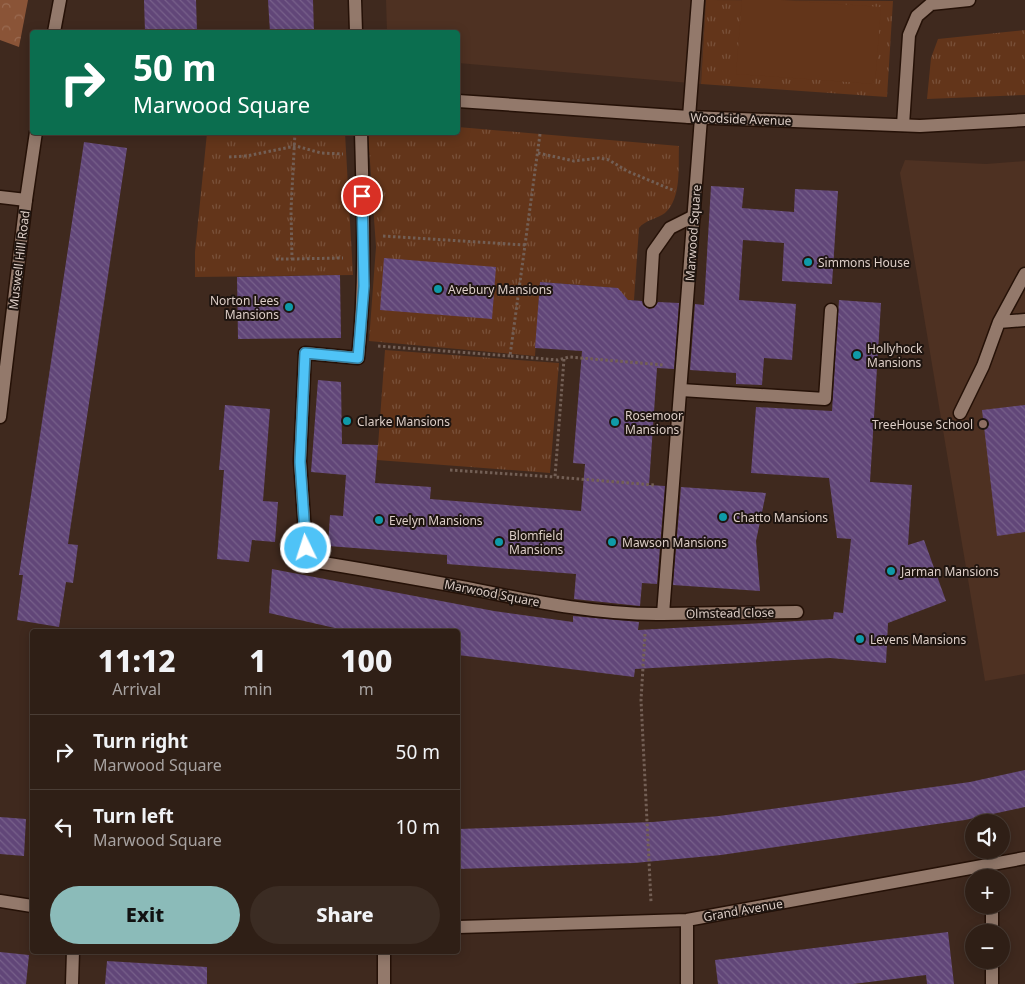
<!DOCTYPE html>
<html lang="en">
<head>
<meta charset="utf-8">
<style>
	:root { --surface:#2f1f16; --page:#3b2c23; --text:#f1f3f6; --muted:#a7a2a1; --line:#4a3d35; --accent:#8bbbb9 }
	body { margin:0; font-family:"Noto Sans",sans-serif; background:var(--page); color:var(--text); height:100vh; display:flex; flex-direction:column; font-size:19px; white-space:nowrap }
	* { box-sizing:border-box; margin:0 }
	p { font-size:16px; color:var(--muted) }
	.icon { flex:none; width:28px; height:28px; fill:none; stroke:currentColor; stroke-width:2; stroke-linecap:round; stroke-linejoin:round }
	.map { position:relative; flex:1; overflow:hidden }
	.panel { position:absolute; left:30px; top:629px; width:430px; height:325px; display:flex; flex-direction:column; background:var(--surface); border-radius:5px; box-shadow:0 2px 12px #0003,0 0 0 1px var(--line) }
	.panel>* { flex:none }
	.top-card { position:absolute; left:30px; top:30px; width:430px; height:105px; border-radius:5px; box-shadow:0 2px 12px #0003,0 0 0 1px var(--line); background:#0b6e4f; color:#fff; overflow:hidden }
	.tools { position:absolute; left:965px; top:814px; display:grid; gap:10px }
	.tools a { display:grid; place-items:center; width:45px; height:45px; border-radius:50%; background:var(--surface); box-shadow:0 2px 12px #0003,0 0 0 1px var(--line); font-size:25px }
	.pin { position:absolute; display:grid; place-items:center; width:42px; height:42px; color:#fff; margin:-21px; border:2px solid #fff; border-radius:50%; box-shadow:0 1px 5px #0007 }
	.me { position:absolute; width:55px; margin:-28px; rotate:356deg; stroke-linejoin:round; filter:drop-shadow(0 0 4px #0008) }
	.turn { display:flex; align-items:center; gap:18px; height:105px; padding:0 20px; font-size:22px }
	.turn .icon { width:65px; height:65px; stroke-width:2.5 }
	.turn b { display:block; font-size:35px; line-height:42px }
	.eta { display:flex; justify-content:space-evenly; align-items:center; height:85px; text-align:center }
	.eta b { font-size:30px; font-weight:800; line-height:35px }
	.action { display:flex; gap:10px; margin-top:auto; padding:10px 20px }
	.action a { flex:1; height:58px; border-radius:30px; background:var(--accent); color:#111; font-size:20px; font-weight:800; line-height:58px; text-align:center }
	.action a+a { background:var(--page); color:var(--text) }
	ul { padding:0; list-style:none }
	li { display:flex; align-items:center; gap:15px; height:75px; padding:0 20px; border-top:1px solid var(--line) }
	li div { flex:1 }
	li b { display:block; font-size:19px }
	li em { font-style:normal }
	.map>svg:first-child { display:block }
	.built { fill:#4e3122 }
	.grass { fill:url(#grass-tufts) }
	.forest { fill:url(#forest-crowns) }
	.pitch { fill:#63351a }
	.building { fill:url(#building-back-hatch) }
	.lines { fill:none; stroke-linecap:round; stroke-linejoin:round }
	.service-casing { stroke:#251107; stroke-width:15 }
	.minor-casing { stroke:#251107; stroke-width:15 }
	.tertiary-casing { stroke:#251107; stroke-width:15 }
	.secondary-casing { stroke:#251107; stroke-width:15 }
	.path { stroke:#735f55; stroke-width:3; stroke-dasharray:2.5 2.5; stroke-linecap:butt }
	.service { stroke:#93796b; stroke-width:12 }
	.minor { stroke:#93796b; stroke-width:12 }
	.tertiary { stroke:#93796b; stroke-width:12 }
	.secondary { stroke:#93796b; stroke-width:12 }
	.route-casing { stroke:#337fa1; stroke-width:12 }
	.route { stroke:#4fc3f7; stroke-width:9 }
	.culture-dot { fill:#0f9aa8; stroke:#1f1510; stroke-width:2 }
	.education-dot { fill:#8d6e63; stroke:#1f1510; stroke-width:2 }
	.labels { text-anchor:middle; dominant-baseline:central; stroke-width:4; stroke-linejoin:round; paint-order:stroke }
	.street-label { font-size:12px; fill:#ddcec7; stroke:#1f1510 }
	.poi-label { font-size:12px; fill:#ddcec7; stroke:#1f1510; text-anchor:start }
</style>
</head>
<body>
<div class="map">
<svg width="1025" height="984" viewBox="0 0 1025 984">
	<defs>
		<pattern id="grass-tufts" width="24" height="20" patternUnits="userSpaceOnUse" patternTransform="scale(1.25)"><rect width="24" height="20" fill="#63351a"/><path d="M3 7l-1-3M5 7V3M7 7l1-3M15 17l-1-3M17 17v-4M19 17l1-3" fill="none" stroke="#79513a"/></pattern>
		<pattern id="forest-crowns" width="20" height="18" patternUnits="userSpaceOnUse" patternTransform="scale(1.25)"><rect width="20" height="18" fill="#8a5437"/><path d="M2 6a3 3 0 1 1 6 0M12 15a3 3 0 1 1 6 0" fill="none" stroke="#9a6b52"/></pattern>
		<pattern id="building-back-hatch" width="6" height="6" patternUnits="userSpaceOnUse" patternTransform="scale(1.25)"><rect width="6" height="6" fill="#614678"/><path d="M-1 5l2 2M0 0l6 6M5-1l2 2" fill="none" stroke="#77608a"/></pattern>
	</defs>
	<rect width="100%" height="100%" fill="#3f291e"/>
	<!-- built -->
	<path class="built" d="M386,0h320l-5,84 -243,-21v-31h-71z
		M905,160l81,4 39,-3v513l-40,7 -85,-508z"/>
	<!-- grass -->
	<path class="grass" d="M706,0l187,1 -6,96 -186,-13z
		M1025,30v65l-98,4 4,-41 7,-19z
		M458,127l221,19c-1,20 3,52 -14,67 -8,6 -20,7 -26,15l-5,72h-6l-11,-12 -77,-6 -5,74 -166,-15 7,-94 -8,-114 90,-1z
		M207,133h138l8,142 -158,2v-25z
		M385,350l174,13 -9,110 -173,-13z"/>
	<!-- forest -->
	<path class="forest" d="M0,0h28l-9,47 -19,-7z"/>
	<!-- pitch -->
	<path class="pitch" d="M742,0h39l100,7 -6,77 -139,-10z"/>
	<!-- building -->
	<path class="building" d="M144,0h52l1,32h-52z
		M268,0h45l1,32h-44z
		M84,142l43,6 -59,396 10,1 -5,38 -7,-1 -7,45 -42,-7 6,-45h-4z
		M711,186l33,2 -2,20 52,4 1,-23 43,2 -6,93 -50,-3 2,-38 -41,-3 -4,60 57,4 -4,56 -28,-2 -2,27 -26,-1v-11l-46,-3 5,-66 9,1z
		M384,258l112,9 -4,52 -112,-9z
		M340,275l1,63 -103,1 -1,-62z
		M540,282l78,6 10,12 14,1 1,4 6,4 5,-1 4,-6 21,1 -5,66 -17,-1 -8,117 16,1 -8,98 -15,-1 -2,23 -66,-7 2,-25 -129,-10v-9l-119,-9 2,-31 13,1 3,-41 -35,-3 7,-92 23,2 1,62 36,1 -3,38 56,4 -1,12 151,12 4,-47 -12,-1 9,-112 -47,-3z
		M839,300l42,3 -11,179 42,3 -4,60 16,-5 22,61 -58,22 -2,40 -56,-5 -195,11 -1,8 -176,-22v-24h-110l-79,-18 3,-44 222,42 79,11v-6l66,6 -1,8 195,-11 1,-7 9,1 8,-74 -14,-1 -8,-60 -78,-5 5,-66 76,4z
		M225,405l45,4 -7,92 15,1 -3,40 -23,-2 -3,22 -32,-3 7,-89h-5z
		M1025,405v127l-28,4 -15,-126z
		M681,487l85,6 -10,48 4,50 -87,-6z
		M1025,770v37l-60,13 -244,35 -87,8 -176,6v-40l195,-7 66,-6 251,-34z
		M0,817l26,2 -2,37 -24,-2z
		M948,932l6,52h-27l-1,-9 -73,9h-135l-3,-24z
		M0,952l29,3 -3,29h-26z
		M107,961l100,6v17h-102z"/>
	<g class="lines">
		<defs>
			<path id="service" d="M355,0l1,32
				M689,117l9,-117
				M903,125l6,-90 8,-19 14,-12 38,-4
				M650,301l3,-49 17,-24 24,-12
				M999,322l26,-48
				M681,390l144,9 6,-89
				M960,413l23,-47 16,-44 26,-2"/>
			<path id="minor" d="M361,132c2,76 5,151 -3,226l-53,-5 -5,108 6,87 11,14c50,8 100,17 150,26 65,13 130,27 196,26l38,-496
				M0,197l26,3
				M663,614l134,-2
				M0,901l32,5
				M992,905v27
				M458,927l229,-7 338,-62
				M384,951v33
				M992,960v24
				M72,984l1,-33
				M687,984v-64"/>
			<path id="tertiary" d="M458,101l231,16 231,9 105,-6"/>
			<path id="secondary" d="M54,32l6,-32
				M0,417l26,-217 10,-68"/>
		</defs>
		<!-- service casing -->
		<use href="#service" class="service-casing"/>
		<!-- minor casing -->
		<use href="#minor" class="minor-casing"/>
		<!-- tertiary casing -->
		<use href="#tertiary" class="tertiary-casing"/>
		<!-- secondary casing -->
		<use href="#secondary" class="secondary-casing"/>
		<!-- path -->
		<path class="path" d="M540,134l-30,222 48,4 11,-3 95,8
			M538,153l36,8 25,-3 10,2 18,11 48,20
			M229,157l17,-1 50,-10 25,7 22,1
			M383,236l142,9
			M276,259h16l-1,-49 4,-78
			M292,259l51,-1
			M378,346l132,10
			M564,359l-9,118 99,8
			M450,470l105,7
			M645,634l-4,66 10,202"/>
		<!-- service -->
		<use href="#service" class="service"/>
		<!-- minor -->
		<use href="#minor" class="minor"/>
		<!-- tertiary -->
		<use href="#tertiary" class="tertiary"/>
		<!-- secondary -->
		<use href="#secondary" class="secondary"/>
	</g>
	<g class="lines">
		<defs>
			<path id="route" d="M306,548l-6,-86 5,-109 53,5 6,-72 -2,-90"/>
		</defs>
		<!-- route casing -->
		<use href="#route" class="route-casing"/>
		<!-- route -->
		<use href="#route" class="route"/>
	</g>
	<!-- markers -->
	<g class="culture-dot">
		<circle cx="808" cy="262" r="5"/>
		<circle cx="438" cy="289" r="5"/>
		<circle cx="289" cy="307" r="5"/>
		<circle cx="857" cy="355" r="5"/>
		<circle cx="347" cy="421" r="5"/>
		<circle cx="615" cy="422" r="5"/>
		<circle cx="723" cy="517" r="5"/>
		<circle cx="379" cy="520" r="5"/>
		<circle cx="499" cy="542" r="5"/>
		<circle cx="612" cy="542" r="5"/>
		<circle cx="891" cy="571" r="5"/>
		<circle cx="860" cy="639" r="5"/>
	</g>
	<circle class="education-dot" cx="983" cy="424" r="5"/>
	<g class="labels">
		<!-- street labels -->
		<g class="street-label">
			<text transform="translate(741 119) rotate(2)">Woodside Avenue</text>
			<text transform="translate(693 233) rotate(-86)">Marwood Square</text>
			<text transform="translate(19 260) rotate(-83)">Muswell Hill Road</text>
			<text transform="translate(492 593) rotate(11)">Marwood Square</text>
			<text transform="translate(730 613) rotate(-1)">Olmstead Close</text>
			<text transform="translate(743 910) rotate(-10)">Grand Avenue</text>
		</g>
		<!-- poi labels -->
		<g class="poi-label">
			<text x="818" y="262">Simmons House</text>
			<text x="448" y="289">Avebury Mansions</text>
			<text x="279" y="300" text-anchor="end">Norton Lees<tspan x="279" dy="14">Mansions</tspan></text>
			<text x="867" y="348">Hollyhock<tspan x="867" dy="14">Mansions</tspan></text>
			<text x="625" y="415">Rosemoor<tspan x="625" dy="14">Mansions</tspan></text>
			<text x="357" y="421">Clarke Mansions</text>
			<text x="973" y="424" text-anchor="end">TreeHouse School</text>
			<text x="733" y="517">Chatto Mansions</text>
			<text x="389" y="520">Evelyn Mansions</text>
			<text x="509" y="535">Blomfield<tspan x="509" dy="14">Mansions</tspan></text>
			<text x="622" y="542">Mawson Mansions</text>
			<text x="901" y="571">Jarman Mansions</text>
			<text x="870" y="639">Levens Mansions</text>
		</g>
	</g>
</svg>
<div class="tools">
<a><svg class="icon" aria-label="sound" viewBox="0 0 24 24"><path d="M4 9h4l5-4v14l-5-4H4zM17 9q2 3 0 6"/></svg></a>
<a>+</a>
<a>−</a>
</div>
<div class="pin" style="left:362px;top:196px;background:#d93025"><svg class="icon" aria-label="arrive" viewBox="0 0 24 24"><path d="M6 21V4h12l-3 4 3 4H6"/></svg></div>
<svg class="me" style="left:306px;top:548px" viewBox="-20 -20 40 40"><circle r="17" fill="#4fc3f7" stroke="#fff" stroke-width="3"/><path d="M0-11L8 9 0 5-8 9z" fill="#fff"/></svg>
<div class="top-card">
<div class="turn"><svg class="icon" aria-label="right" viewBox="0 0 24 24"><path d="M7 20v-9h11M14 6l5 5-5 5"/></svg><div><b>50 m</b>Marwood Square</div></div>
</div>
<section class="panel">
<div class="eta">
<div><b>11:12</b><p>Arrival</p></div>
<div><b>1</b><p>min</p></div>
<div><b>100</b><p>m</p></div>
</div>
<ul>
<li><svg class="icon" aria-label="right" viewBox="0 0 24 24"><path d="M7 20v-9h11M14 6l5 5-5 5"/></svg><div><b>Turn right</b><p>Marwood Square</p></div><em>50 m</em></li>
<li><svg class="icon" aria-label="left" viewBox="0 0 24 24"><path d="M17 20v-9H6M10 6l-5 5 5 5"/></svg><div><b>Turn left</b><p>Marwood Square</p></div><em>10 m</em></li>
</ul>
<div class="action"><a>Exit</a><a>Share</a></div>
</section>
</div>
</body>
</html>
